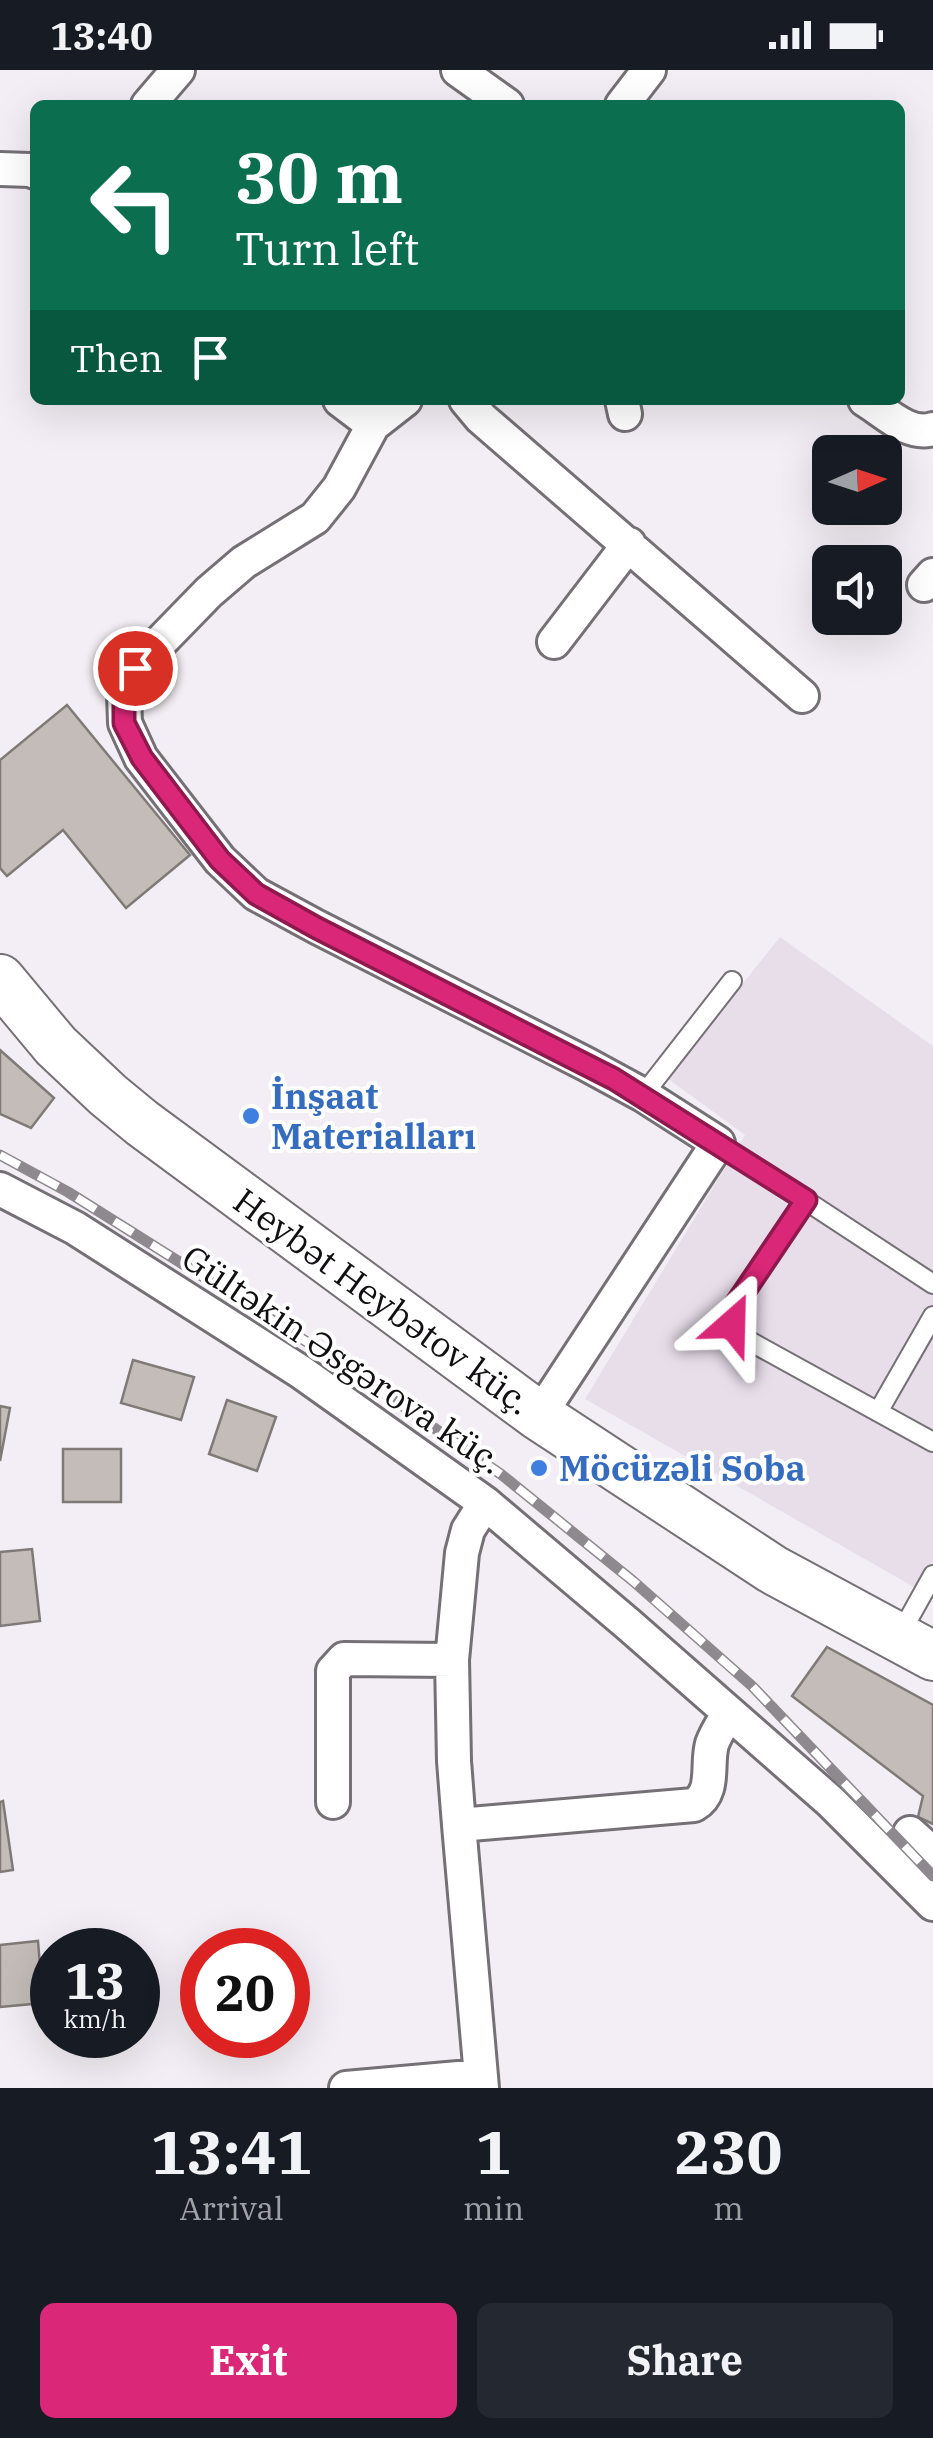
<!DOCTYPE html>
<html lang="en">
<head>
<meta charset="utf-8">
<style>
	:root { --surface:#171b24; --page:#242831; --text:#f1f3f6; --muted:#9ea1a6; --accent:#db2777 }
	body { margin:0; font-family:"IBM Plex Serif",serif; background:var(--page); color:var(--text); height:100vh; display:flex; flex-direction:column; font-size:38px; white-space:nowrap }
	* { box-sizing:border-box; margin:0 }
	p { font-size:32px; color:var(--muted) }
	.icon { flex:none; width:55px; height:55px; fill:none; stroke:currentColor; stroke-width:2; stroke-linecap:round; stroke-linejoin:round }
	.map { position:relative; height:2018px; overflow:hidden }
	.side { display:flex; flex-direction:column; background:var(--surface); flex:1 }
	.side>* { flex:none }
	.top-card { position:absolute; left:30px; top:30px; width:875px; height:305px; border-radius:15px; box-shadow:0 10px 40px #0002; background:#0b6e4f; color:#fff; overflow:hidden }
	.needle { width:65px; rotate:87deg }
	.fabs { position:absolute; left:812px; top:365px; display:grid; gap:20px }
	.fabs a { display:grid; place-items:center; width:90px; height:90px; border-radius:15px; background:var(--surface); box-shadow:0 10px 40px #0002; font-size:50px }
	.speed { position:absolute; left:30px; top:1858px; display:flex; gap:20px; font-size:50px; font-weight:700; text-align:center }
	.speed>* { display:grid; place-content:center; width:130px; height:130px; border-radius:50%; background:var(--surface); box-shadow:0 10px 40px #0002; line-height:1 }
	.speed small { font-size:25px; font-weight:400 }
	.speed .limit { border:15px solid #d22; background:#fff; color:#111 }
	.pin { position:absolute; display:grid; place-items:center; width:85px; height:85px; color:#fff; margin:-42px; border:5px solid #fff; border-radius:50%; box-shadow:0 2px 10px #0007 }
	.me { position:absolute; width:110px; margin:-55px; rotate:25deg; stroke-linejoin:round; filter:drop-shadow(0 0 8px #0008) }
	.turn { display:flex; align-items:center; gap:35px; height:210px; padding:0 40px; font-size:45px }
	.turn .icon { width:130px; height:130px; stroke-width:2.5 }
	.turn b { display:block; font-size:70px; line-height:85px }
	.then { display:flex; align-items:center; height:95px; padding:0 40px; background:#0003; gap:20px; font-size:38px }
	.eta { display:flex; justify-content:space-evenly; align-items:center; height:170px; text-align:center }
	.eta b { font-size:60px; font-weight:700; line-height:70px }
	.primary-button { display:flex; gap:20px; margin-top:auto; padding:20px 40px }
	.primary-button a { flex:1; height:115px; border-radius:15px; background:var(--accent); color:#fff; font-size:40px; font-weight:700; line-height:115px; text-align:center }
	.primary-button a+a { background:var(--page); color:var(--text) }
	.status { display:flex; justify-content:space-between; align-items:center; height:70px; padding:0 50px; background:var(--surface); direction:ltr }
	.status svg { height:28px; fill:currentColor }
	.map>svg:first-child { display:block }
	.built { fill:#e8deea }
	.building { fill:#c3bcb8; stroke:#807a76; stroke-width:2.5 }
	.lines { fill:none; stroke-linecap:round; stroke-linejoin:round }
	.lane-casing { stroke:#747075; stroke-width:22 }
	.street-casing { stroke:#747075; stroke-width:38 }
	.secondary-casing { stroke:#747075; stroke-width:52 }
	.lane { stroke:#fff; stroke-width:18 }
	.street { stroke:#fff; stroke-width:32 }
	.secondary { stroke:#fff; stroke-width:48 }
	.rail-casing { stroke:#8d898e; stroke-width:11 }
	.rail { stroke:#fff; stroke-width:8; stroke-dasharray:22; stroke-linecap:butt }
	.route-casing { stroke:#8e194d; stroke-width:25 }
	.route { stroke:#db2777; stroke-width:18 }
	.shop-dot { fill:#3f7fe0; stroke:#fff; stroke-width:4 }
	.labels { text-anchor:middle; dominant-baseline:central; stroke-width:8; stroke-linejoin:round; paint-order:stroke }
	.shop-label { font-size:35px; font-weight:bold; fill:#366cbe; stroke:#fff; text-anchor:start }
	.street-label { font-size:35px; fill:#110f11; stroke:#fff }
</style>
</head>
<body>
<div class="status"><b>13:40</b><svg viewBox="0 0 49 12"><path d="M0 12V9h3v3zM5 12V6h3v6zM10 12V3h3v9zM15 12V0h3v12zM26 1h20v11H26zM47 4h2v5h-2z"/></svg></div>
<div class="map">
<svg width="933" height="2018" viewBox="0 0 933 2018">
	<rect width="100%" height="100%" fill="#f3eef5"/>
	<!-- built -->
	<path class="built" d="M780,867l153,109v552l-348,-199 160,-264 -78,-57z"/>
	<!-- building -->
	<path class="building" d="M67,635l123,150 -64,53 -63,-78 -56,46 -7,-8v-108z
		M0,980l54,48 -23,30 -31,-14z
		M133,1290l61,17 -13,43 -60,-17z
		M227,1330l49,17 -19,54 -48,-17z
		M0,1336l10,2 -10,53z
		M63,1379h58v53h-58z
		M32,1479l8,72 -40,5v-74z
		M827,1577l106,58v119l-15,-7 5,-21 -131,-100z
		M3,1731l10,69 -13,2v-70z
		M38,1871l5,62 -43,4v-62z"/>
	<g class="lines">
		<defs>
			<path id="lane" d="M643,1025l89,-114
				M718,1073l215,141
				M806,1131l-72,106 -2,16 10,14 191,105
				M878,1342l55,-96
				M898,1568l35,-63"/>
			<path id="street" d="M458,0l49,35
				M148,35l30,-35
				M622,35l27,-35
				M0,99l30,1 5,2
				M340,330l33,25 32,-25
				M466,330l15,18 321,278
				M622,330l3,14
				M865,330c20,12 44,37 68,29
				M373,355l-34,63 -24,30 -71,44 -35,30 -74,76 -11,25 1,30 16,35 79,102 36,34 61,33 269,137 57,31 75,48 -179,273
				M924,515l9,-10
				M554,572l75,-98
				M0,1119l75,39 226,144 184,131 143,121 203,178 102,102
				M333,1732v-131l11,-12 108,1
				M459,1755l235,-20c22,-13 12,-40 18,-61 4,-11 11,-21 16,-30
				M910,1763l23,21
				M346,2018l135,-12
				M482,2018l-23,-263 -5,-64 -2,-101 10,-107 6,-23 17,-27"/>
			<path id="secondary" d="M0,909l56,67 52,49 34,28 397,293 233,153 161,87"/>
		</defs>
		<!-- lane casing -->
		<use href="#lane" class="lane-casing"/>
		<!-- street casing -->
		<use href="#street" class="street-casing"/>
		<!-- secondary casing -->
		<use href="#secondary" class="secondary-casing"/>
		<!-- lane -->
		<use href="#lane" class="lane"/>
		<!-- street -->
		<use href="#street" class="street"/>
		<!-- secondary -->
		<use href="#secondary" class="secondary"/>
		<defs>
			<path id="rail" d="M0,1085l68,37 274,172 160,111 131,106 119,105 181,190"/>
		</defs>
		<!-- rail casing -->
		<use href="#rail" class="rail-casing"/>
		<!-- rail -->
		<use href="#rail" class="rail"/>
	</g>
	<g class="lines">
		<defs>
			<path id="route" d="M135,598l-11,25v30l18,35 78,102 36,34 61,34 297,151 192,121 -72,107 -2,17"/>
		</defs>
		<!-- route casing -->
		<use href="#route" class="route-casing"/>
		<!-- route -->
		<use href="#route" class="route"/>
	</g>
	<!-- markers -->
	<g class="shop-dot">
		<circle cx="251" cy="1046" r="10"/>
		<circle cx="539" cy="1398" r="10"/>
	</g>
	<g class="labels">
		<!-- shop labels -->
		<g class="shop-label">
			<text x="271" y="1026">İnşaat<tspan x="271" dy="40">Materialları</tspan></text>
			<text x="559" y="1398">Möcüzəli Soba</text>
		</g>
		<!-- street labels -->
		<g class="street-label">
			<text transform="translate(383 1231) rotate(36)">Heybət Heybətov küç.</text>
			<text transform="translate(343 1289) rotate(34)">Gültəkin Əsgərova küç.</text>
		</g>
	</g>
</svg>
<div class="fabs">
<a><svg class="needle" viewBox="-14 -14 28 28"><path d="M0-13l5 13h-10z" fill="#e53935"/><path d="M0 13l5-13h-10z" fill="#9ea1a6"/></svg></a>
<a><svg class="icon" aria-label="sound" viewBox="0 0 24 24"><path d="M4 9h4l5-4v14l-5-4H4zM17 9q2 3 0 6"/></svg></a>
</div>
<div class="speed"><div>13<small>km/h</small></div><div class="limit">20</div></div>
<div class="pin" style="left:135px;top:598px;background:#d93025"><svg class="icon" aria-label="arrive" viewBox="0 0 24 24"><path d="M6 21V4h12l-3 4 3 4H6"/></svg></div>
<svg class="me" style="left:732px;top:1254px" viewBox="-20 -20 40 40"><path d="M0-17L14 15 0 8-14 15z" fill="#db2777" stroke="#fff" stroke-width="4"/></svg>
<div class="top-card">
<div class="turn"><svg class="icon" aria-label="left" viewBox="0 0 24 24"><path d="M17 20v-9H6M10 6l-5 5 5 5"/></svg><div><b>30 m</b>Turn left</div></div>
<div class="then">Then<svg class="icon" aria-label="arrive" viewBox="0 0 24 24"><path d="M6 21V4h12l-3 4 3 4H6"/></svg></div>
</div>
</div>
<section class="side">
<div class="eta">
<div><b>13:41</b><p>Arrival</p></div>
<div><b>1</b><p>min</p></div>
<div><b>230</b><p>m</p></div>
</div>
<div class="primary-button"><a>Exit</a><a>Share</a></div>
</section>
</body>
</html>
